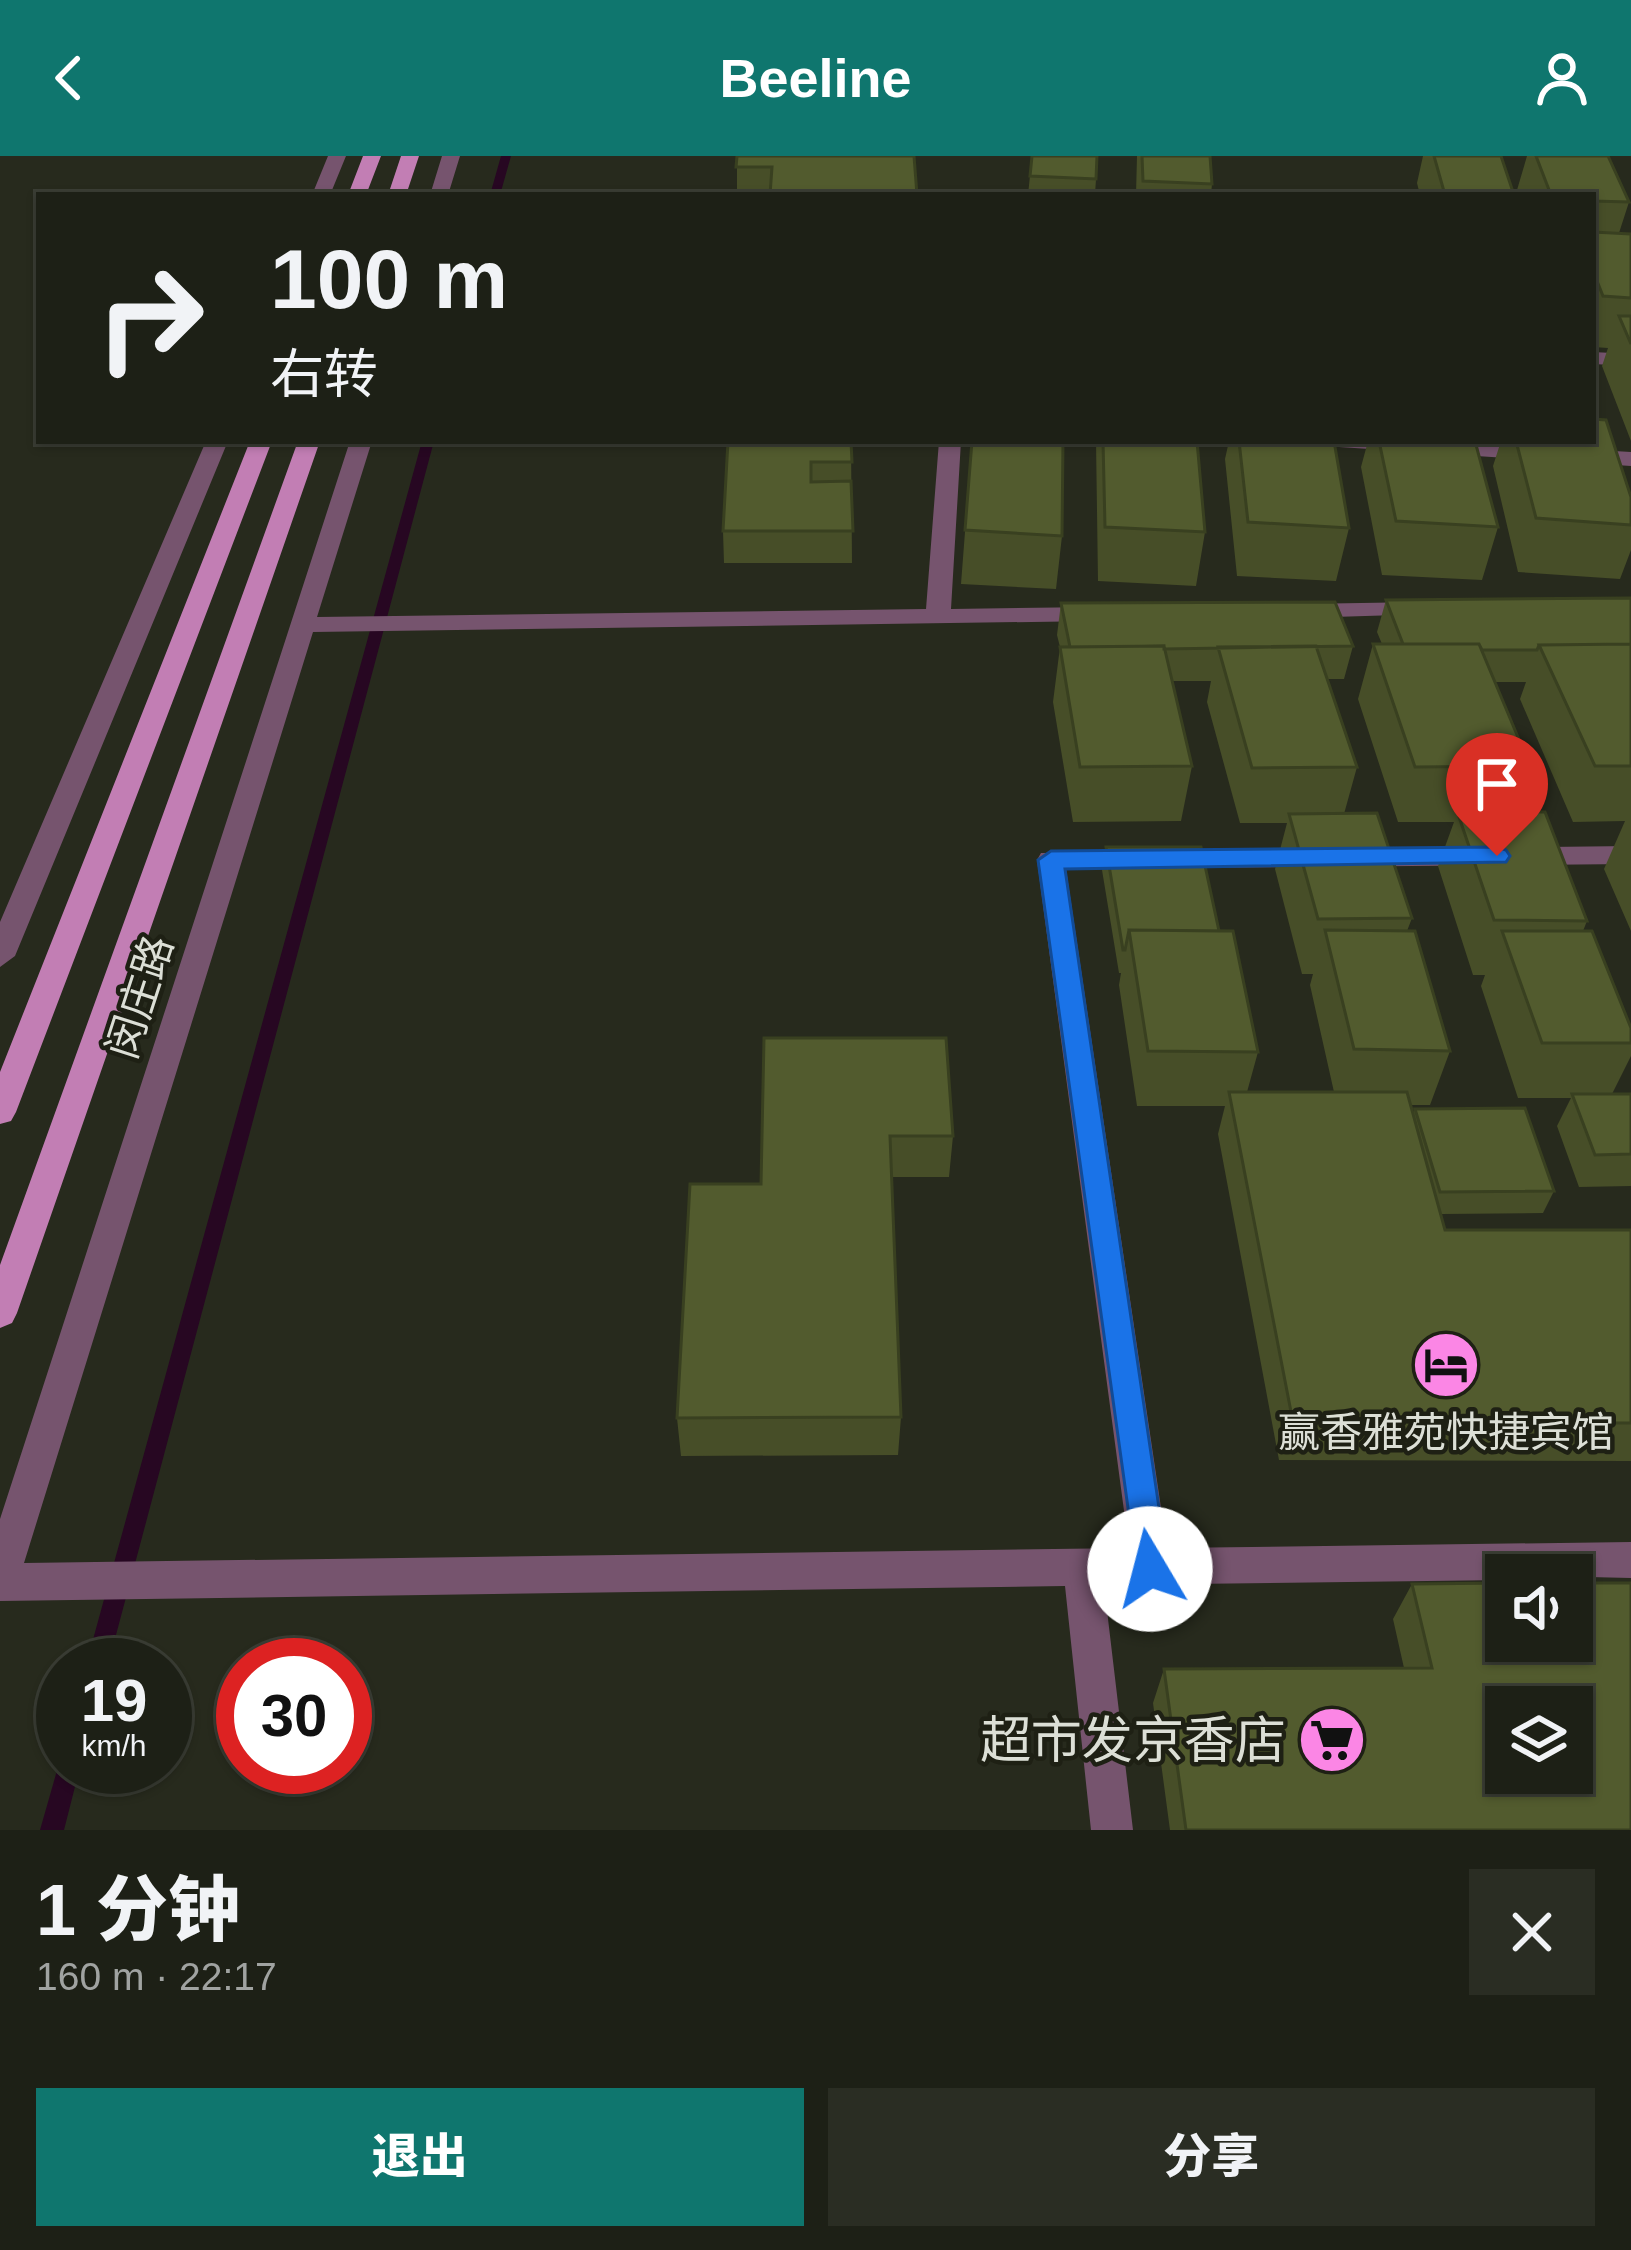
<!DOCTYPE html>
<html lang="zh">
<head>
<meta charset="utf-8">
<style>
	:root { --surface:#1d2016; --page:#2a2d23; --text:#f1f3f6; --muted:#a0a3a1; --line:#3b3e35; --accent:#0f766e }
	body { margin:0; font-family:Arial,"Noto Sans SC",sans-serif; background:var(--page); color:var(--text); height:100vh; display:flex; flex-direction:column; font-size:45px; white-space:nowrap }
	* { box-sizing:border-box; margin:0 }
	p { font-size:39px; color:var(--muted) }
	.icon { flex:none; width:66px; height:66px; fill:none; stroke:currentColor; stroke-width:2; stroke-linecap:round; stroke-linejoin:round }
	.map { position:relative; height:1674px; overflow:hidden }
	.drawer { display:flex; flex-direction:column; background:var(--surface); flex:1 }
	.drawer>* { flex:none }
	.guide { position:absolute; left:36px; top:36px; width:1560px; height:252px; border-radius:0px; box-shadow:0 3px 9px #0004,0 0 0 3px var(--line); background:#1d2016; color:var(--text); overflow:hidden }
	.fabs { position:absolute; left:1485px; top:1398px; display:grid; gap:24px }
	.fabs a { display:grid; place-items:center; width:108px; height:108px; border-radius:0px; background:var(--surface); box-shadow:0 3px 9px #0004,0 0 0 3px var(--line); font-size:60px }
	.speed { position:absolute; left:36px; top:1482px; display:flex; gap:24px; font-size:60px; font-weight:700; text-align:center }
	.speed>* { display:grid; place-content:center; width:156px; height:156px; border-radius:50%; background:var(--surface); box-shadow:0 3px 9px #0004,0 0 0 3px var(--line); line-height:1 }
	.speed small { font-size:30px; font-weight:400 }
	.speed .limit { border:18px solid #d22; background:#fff; color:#111 }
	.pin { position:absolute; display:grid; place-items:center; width:102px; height:102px; color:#fff; margin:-123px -51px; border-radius:50% 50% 50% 0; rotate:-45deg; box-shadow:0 0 12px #0007 }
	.pin .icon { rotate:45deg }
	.me { position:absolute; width:132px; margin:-66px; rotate:352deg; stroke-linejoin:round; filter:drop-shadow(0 0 9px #0008) }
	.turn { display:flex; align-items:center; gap:42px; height:252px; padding:0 36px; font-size:54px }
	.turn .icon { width:156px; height:156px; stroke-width:2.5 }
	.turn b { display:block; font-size:84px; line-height:102px }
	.round { display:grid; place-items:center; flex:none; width:126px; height:126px; border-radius:0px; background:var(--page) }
	.summary { display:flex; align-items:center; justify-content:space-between; height:204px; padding:0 36px }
	h1 { font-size:72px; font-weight:800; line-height:90px }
	.cta { display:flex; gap:24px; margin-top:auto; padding:24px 36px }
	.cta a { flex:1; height:138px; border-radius:0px; background:var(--accent); color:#fff; font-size:48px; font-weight:800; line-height:138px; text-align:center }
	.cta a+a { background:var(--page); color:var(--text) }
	header { display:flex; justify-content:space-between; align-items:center; height:156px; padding:0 36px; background:var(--accent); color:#fff; font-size:54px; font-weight:800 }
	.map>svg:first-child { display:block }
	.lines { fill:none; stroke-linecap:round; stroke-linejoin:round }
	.stream { fill:#270722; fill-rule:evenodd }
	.minor { fill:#76546e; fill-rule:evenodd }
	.major { fill:#c27eb4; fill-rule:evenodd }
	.wall { fill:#474e28 }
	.building { fill:#525b2e; stroke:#394020; stroke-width:3; fill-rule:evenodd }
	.route { fill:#1a73e8; stroke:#114b97; stroke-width:3 }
	.labels { text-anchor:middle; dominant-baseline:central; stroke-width:9; stroke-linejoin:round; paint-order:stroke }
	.street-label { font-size:42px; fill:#dcdfd6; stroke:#1e2014 }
	.poi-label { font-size:42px; fill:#dcdfd6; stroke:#1e2014 }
	.near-poi-label { font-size:51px; fill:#dcdfd6; stroke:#1e2014; text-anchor:end }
</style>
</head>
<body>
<header><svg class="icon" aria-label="back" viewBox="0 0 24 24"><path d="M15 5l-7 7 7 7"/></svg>Beeline<svg class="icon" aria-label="person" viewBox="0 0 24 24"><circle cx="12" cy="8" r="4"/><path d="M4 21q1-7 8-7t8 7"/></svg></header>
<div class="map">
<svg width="1631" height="1674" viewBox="0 0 1631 1674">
	<rect width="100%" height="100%" fill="#272a1d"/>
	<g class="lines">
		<!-- stream -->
		<path class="stream" d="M501,0h10l-11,39h-10z
			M422,285h12l-326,1224h-22z
			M63,1602v9h17l-16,63h-24l18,-63z"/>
		<!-- minor -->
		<path class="minor" d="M328,0h18l-16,39h-18z
			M442,0h18l-12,39h-18z
			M1593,196l38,2v12l-38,-2z
			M206,285h22l-213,515 -15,11v-45z
			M350,285h22l-55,176 609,-8 13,-168h22l-10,168 146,-2 12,7 -12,7 -784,11 -289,931 1105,-15 -92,-688 4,-7 590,-7v18l-565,5 101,679 464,-6v36l-125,-3v5l-402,5 29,245h-42l-26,-244 -1065,15v-82z
			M1328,285h117l186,11v14l-292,-19z
			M1421,446l9,2v10l-129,4 -12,-7 12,-7z"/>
		<!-- major -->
		<path class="major" d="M363,0h18l-15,39h-18z
			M401,0h18l-13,39h-18z
			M250,285h22l-256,671 -5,9 -11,3v-52z
			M298,285h22l-303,872 -5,10 -12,5v-63z"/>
	</g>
	<!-- wall -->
	<path class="wall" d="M737,0l180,39h-180z
		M1032,0l64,23 -1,16h-67z
		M1137,0h73l2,28 -1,11h-75z
		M1423,0h78l13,39h-94l-3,-12z
		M1527,0h81l21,46 -10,31 12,1v207l-29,-75 6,-18 -15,-1v-152h-74l-2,-5z
		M728,285h123l1,122h-128l-1,-32z
		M972,285l90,95 -6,53 -95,-5z
		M1096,285h101l8,91 -9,54 -98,-5z
		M1229,285h10l110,87 -13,53 -99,-5 -12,-117z
		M1368,285h107l23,86 -16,53 -100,-5 -21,-108z
		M1501,285h92l38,56v53l-11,29 -102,-7 -25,-106z
		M1631,442v333l-27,-62 21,-48 -52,1 -53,-123 6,-17h-31l35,84 -17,46 74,109 -4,10 48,97v28l-19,38h19v92l-52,1 -22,-61 14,-28h-53l-37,-112 4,-11h-12l-35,-109 16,-44h-56l-40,-123 15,-55h9l-5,-12 9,-32z
		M1061,447l292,43 -9,33h-17l30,88 -13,47 68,104 -5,13 43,120 -20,54h-20l3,8 2,-4 139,82 -11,22 -102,1 4,16h186v231l-352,-1 -61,-326 7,-28h-88l-18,-121 2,-12h-2l-17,-103 4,-23 113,84 39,121 -11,40h87l-24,-107 3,-11h-11l-27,-105 12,-46h-47l-33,-121 4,-21h-39l20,85 -11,55 -108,1 -20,-120 7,-55 -3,-12z
		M764,882l189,98 -4,41h-58l10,240 -3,38 -217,1 -4,-38 84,-234z
		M1412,1428l219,246h-461l-17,-127 11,-34 240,-1 -11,-49z"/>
	<!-- building -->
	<path class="building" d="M737,0h177l3,39h-147l2,-28h-36z
		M1032,0h65l-1,23 -66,-3z
		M1142,0h68l2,28 -69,-3z
		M1434,0h67l13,39h-69z
		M1536,0h72l21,46 -36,-1v-6h-42z
		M1593,76l38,2v64l-28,-2 -10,-25z
		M1619,160h12v28z
		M1593,263l13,1 25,77v28l-95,-7 -20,-77h77z
		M728,285h123l1,21h-41v20l40,-1 2,50h-130z
		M972,285h91l-1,95 -97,-6z
		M1103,285h94l8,91 -100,-5z
		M1239,285h95l15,87 -101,-6z
		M1379,285h96l23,86 -102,-6z
		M1631,442v46l-92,1 -2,5h-55l-3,-6h-76l-17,-44z
		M1335,446l18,44 -189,3v-3l-94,1 -9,-44z
		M1373,488h106l51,122 -115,1z
		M1631,488v122h-36l-56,-121z
		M1164,490l28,120 -112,1 -20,-120z
		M1316,490l41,121 -105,1 -34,-121z
		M1457,655l88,1 42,109 -93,-1z
		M1377,657l35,105 -94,1 -29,-105z
		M1106,691h95l18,84 -90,-1 -4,20h-2z
		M1129,774l104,1 25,121 -110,-1z
		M1325,774l90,1 35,120 -96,-2z
		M1502,775h90l39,97v15h-89z
		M764,882h182l7,98h-63l11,281 -224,1 13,-234h71z
		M1229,936h178l38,138h186v193l-338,-1z
		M1572,938h59v60l-36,1z
		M1525,952l29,83 -114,1 -25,-83z
		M1506,1427v58h66v-58h59v247h-445l-22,-161 268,-1 -20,-84zM1506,1551h66v66h-66z"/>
	<!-- route -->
	<path class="route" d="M1497,691l9,3 4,6 -4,6 -441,7 103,700 -5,11 -13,5 -12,-5 -100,-720 13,-9z"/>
	<!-- icons -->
	<defs>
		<symbol id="hotel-disc" viewBox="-11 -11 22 22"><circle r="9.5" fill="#fb86e5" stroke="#1e2014"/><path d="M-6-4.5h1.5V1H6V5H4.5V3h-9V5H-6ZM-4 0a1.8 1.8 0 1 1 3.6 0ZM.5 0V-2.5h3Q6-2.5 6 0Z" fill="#111"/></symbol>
		<symbol id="supermarket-disc" viewBox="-11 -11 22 22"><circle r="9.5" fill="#fb86e5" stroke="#1e2014"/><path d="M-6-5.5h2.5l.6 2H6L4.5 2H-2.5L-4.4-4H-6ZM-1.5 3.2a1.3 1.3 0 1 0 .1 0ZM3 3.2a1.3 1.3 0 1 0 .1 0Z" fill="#111"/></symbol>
	</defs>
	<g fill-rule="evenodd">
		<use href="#hotel-disc" x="1408" y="1171" width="76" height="76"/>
		<use href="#supermarket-disc" x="1294" y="1546" width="76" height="76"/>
	</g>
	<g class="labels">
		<!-- street labels -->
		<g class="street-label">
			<text transform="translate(140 841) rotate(-72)">闵庄路</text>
		</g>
		<!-- poi labels -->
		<g class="poi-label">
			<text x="1446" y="1276">赢香雅苑快捷宾馆</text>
		</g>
		<!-- near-poi labels -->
		<g class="near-poi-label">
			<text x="1286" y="1584">超市发京香店</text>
		</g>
	</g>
</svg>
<div class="fabs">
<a><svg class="icon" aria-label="sound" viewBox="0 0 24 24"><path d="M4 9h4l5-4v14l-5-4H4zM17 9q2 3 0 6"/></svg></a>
<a><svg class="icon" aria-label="layers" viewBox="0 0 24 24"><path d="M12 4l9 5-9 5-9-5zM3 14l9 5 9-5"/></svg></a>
</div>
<div class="speed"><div>19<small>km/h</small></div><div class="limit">30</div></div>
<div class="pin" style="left:1497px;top:700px;background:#d93025"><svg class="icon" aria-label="arrive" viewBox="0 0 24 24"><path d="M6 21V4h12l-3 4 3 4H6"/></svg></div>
<svg class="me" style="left:1150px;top:1413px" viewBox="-20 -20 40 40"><circle r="19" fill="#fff"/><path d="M0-13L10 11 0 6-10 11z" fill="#1a73e8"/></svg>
<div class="guide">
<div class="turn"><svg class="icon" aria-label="right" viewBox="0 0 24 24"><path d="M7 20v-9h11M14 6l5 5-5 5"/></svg><div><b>100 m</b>右转</div></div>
</div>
</div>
<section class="drawer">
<div class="summary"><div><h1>1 分钟</h1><p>160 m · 22:17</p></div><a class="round"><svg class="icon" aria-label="close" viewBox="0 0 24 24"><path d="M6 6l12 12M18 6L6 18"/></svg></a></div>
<div class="cta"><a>退出</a><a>分享</a></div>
</section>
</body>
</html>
